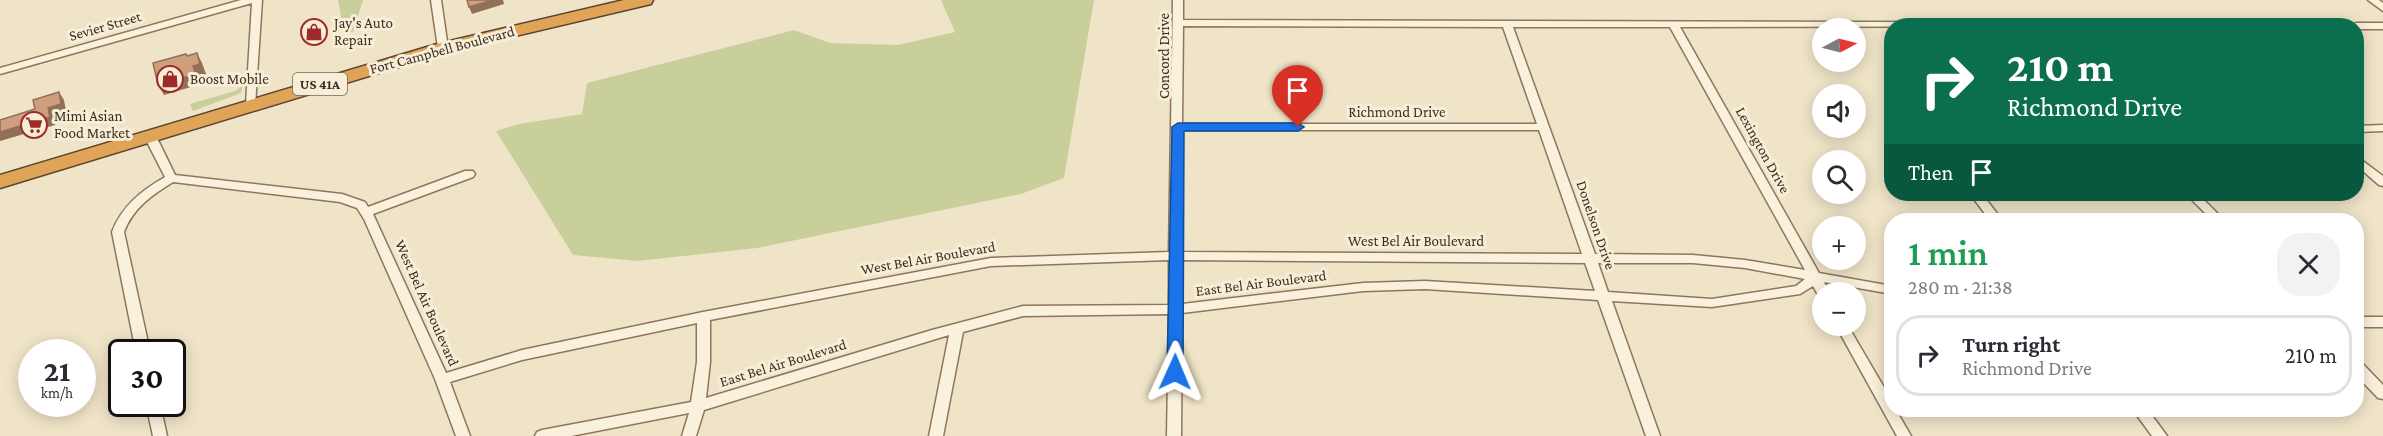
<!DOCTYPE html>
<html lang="en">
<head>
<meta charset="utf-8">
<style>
	:root { --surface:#fff; --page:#f2f2f3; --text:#2b2b33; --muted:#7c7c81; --line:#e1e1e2 }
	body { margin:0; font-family:"Crimson Pro",serif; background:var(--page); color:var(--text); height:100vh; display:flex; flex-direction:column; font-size:22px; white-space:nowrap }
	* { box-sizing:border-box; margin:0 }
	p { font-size:20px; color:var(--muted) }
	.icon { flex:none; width:33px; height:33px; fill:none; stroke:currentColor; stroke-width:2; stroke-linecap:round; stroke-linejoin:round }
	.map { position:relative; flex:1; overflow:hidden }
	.side { position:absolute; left:1884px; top:213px; width:480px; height:204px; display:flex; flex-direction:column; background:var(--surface); border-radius:24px; box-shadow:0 3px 15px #0003 }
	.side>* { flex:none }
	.guide { position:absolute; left:1884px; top:18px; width:480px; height:183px; border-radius:24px; box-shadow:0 3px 15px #0003; background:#0b6e4f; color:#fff; overflow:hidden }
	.needle { width:39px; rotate:83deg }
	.controls { position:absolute; left:1812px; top:18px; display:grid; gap:12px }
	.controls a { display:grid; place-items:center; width:54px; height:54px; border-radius:50%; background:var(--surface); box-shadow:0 3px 15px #0003; font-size:30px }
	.speed { position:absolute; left:18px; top:339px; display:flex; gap:12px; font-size:30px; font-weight:700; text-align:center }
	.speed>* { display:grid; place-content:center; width:78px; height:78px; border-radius:50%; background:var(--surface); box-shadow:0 3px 15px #0003; line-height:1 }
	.speed small { font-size:15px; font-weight:400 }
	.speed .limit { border:3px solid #111; border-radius:9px; background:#fff; color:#111 }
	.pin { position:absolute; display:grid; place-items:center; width:51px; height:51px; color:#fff; margin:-62px -26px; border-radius:50% 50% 50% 0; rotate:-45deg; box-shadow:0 0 6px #0007 }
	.pin .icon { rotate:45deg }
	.me { position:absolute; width:66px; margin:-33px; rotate:1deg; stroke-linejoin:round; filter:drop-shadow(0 0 4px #0008) }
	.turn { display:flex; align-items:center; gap:21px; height:126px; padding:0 24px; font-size:27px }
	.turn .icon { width:78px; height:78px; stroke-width:2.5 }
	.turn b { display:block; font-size:42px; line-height:51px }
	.then { display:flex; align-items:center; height:57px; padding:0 24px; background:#0003; gap:12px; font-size:22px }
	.round { display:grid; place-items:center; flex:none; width:63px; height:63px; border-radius:24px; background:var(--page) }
	.summary { display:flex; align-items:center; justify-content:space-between; height:102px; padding:0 24px }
	h1 { font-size:36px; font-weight:600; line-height:45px; color:#1e9e55 }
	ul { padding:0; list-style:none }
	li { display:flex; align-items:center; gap:18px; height:81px; margin:0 12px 9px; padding:0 12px; border:3px solid var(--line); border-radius:24px }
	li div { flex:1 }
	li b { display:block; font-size:22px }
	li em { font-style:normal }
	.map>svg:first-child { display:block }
	.green { fill:#c9cf9b }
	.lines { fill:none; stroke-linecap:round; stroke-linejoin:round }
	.street-casing { stroke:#8d765c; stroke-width:3 }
	.highway-casing { stroke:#5b4430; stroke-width:3 }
	.street { fill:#faf1dc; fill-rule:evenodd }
	.highway { fill:#e0a458; fill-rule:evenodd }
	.shaded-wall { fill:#916f58 }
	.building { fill:#cf9f7d; stroke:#916f58; stroke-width:1.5 }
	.route { fill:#1a73e8; stroke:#114b97; stroke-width:1.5 }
	.labels { text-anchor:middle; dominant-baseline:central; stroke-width:6; stroke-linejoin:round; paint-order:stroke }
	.shield { fill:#f7eed8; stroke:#756857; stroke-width:1.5 }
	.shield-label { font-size:14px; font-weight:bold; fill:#3d2e20 }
	.poi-label { font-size:15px; fill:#3d2e20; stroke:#f7eed8; text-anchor:start }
	.street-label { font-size:15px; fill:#3d2e20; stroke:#f7eed8 }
</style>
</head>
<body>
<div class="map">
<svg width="2383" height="436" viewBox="0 0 2383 436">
	<rect width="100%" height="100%" fill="#f0e4c8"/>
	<!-- green -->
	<path class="green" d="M338,0h25l-10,32h-9z
		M941,0h153l-30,178 -43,16 -264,54 -120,13 -64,-6 -77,-124 23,-7 63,-10 5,-31 207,-53 36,13 68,2 57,-13z
		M243,85l-2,8 -48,18 -3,-7 45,-13z"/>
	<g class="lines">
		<defs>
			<path id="street" d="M241,0h21l-7,106h-8l-1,-2 6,-101 -252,71v-6z
				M431,0h10l7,48 -1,2h-8l-1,-2z
				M1173,0h10v20l986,3 5,3 -494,1 139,246 73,13v8l-68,-12 5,10h-7v4l-4,-1 -5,-9 -13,8 -88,13 -100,-6 48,135h-14l-48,-136 -173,-11 -62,2 -181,22 -1,123h-14l2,-122 -146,2 -60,16 -20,104h-14l20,-101 -245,75 -8,26h-14l7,-23 -118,23h-36l2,-4 5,-2 149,-28 6,-40v-39l-175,37 -72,22 20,54h-14l-21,-57 -71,-160 -7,-11 -17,-6 -167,-20c-21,13 -40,26 -49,50l26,120h-14l-24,-120c10,-26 29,-41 53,-55l-21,-41 6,-3 6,3 19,39 167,19 23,8 3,5 97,-36h8l2,3 -2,3 -100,37 73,159 76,-23 181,-38 288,-54 178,-6zM1183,26l320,1 34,97h-355zM1513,27h157l135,243 -60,-10 -52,-5 -98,-1zM1182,130h357l43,124 -400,-2zM1169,260v45l-146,1 -91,24 -226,68 4,-36v-42l281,-54zM1182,260l403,3 10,28 -170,-10 -62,2 -181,21zM1598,263h95l52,5 60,11 -9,7 -84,13 -104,-7z
				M2368,0h11l4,3v8z
				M2356,23h27v6h-27v-3h-5z
				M2383,125v6l-27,1v-6z
				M2356,156l27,20v10l-4,-1 -23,-20z
				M1970,194h12l20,26h-12z
				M2186,194h12l26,26h-12z
				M2356,317h27v10h-27z
				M1836,326h12l44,75v9h4l15,26h-14z
				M2356,361l5,1 22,23v14l-5,-1 -22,-23z
				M146,404h14l7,32h-14z
				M2133,410h15l19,26h-15z"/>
			<path id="highway" d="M624,0h29l-2,4 -203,48 -448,136v-13l437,-131z"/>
		</defs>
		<!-- street casing -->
		<use href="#street" class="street-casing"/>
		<!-- highway casing -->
		<use href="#highway" class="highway-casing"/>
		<!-- street -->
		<use href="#street" class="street"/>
		<!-- highway -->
		<use href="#highway" class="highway"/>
	</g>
	<!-- shaded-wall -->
	<path class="shaded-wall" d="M493,0h10l1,4 -32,10 -3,-7z
		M197,53l5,10 4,11 -7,2 2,8 -37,11 -6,-10 35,-19z
		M59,92l5,8 2,11 -12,4 1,10 -55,16v-9l48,-24z"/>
	<!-- building -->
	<path class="building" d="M467,0h26l-24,7z
		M197,53l3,11 -7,2 3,8 -38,11 -5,-22 33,-9 1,2z
		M59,92l2,12 -13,4 2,9 -50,15v-12l35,-11 -2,-9z"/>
	<!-- route -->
	<path class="route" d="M1178,123h120l6,4 -6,4h-114l-1,241 -8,6 -8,-6 5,-245z"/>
	<!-- icons -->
	<defs>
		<symbol id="shop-ring" viewBox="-11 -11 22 22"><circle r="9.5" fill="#f7eed8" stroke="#9e2a2b" stroke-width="1.5"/><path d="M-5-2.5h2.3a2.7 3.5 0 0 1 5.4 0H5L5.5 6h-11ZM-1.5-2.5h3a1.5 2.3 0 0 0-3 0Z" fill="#9e2a2b"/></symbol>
		<symbol id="supermarket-ring" viewBox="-11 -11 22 22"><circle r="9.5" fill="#f7eed8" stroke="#9e2a2b" stroke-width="1.5"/><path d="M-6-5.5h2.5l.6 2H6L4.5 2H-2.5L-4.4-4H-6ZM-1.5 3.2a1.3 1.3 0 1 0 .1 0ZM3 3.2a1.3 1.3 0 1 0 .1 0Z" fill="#9e2a2b"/></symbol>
	</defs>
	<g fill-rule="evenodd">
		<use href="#shop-ring" x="299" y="17" width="30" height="30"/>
		<use href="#shop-ring" x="155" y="64" width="30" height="30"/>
		<use href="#supermarket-ring" x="19" y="110" width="30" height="30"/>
	</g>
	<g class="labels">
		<!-- shield labels -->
		<rect class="shield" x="293" y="73" width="54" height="22" rx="4.5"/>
		<g class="shield-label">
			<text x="320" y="84">US 41A</text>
		</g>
		<!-- poi labels -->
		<g class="poi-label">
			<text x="334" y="23">Jay's Auto<tspan x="334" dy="17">Repair</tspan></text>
			<text x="190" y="79">Boost Mobile</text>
			<text x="54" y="116">Mimi Asian<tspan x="54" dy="17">Food Market</tspan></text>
		</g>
		<!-- street labels -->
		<g class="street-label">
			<text transform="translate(105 26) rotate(-16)">Sevier Street</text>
			<text transform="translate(442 50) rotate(-15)">Fort Campbell Boulevard</text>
			<text transform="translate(1164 56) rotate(-90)">Concord Drive</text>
			<text x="1397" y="112">Richmond Drive</text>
			<text transform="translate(1763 150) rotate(61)">Lexington Drive</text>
			<text transform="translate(1596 225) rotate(71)">Donelson Drive</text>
			<text x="1416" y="241">West Bel Air Boulevard</text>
			<text transform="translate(928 258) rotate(-10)">West Bel Air Boulevard</text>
			<text transform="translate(1261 283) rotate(-7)">East Bel Air Boulevard</text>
			<text transform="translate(427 303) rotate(66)">West Bel Air Boulevard</text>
			<text transform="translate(783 363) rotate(-17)">East Bel Air Boulevard</text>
		</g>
	</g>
</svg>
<div class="controls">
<a><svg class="needle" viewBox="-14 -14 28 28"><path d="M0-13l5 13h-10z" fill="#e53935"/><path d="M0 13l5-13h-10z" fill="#7c7c81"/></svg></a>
<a><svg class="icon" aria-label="sound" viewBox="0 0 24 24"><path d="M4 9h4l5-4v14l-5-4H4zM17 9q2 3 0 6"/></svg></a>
<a><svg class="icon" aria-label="search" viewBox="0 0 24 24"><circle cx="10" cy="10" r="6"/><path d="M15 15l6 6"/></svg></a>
<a>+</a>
<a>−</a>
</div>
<div class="speed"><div>21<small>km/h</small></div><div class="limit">30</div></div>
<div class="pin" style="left:1298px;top:127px;background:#d93025"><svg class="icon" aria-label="arrive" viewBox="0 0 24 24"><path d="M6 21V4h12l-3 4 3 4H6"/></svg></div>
<svg class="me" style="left:1175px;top:372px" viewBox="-20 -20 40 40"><path d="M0-17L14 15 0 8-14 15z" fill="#1a73e8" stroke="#fff" stroke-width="4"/></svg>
<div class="guide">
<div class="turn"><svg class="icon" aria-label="right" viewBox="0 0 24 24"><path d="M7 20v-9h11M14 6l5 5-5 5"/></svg><div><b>210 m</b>Richmond Drive</div></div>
<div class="then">Then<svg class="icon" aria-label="arrive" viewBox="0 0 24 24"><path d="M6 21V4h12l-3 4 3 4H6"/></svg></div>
</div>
<section class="side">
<div class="summary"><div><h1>1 min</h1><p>280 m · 21:38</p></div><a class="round"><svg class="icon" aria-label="close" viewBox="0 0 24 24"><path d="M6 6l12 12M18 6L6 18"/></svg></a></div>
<ul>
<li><svg class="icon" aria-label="right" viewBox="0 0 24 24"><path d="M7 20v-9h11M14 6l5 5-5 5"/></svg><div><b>Turn right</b><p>Richmond Drive</p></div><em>210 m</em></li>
</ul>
</section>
</div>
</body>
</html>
